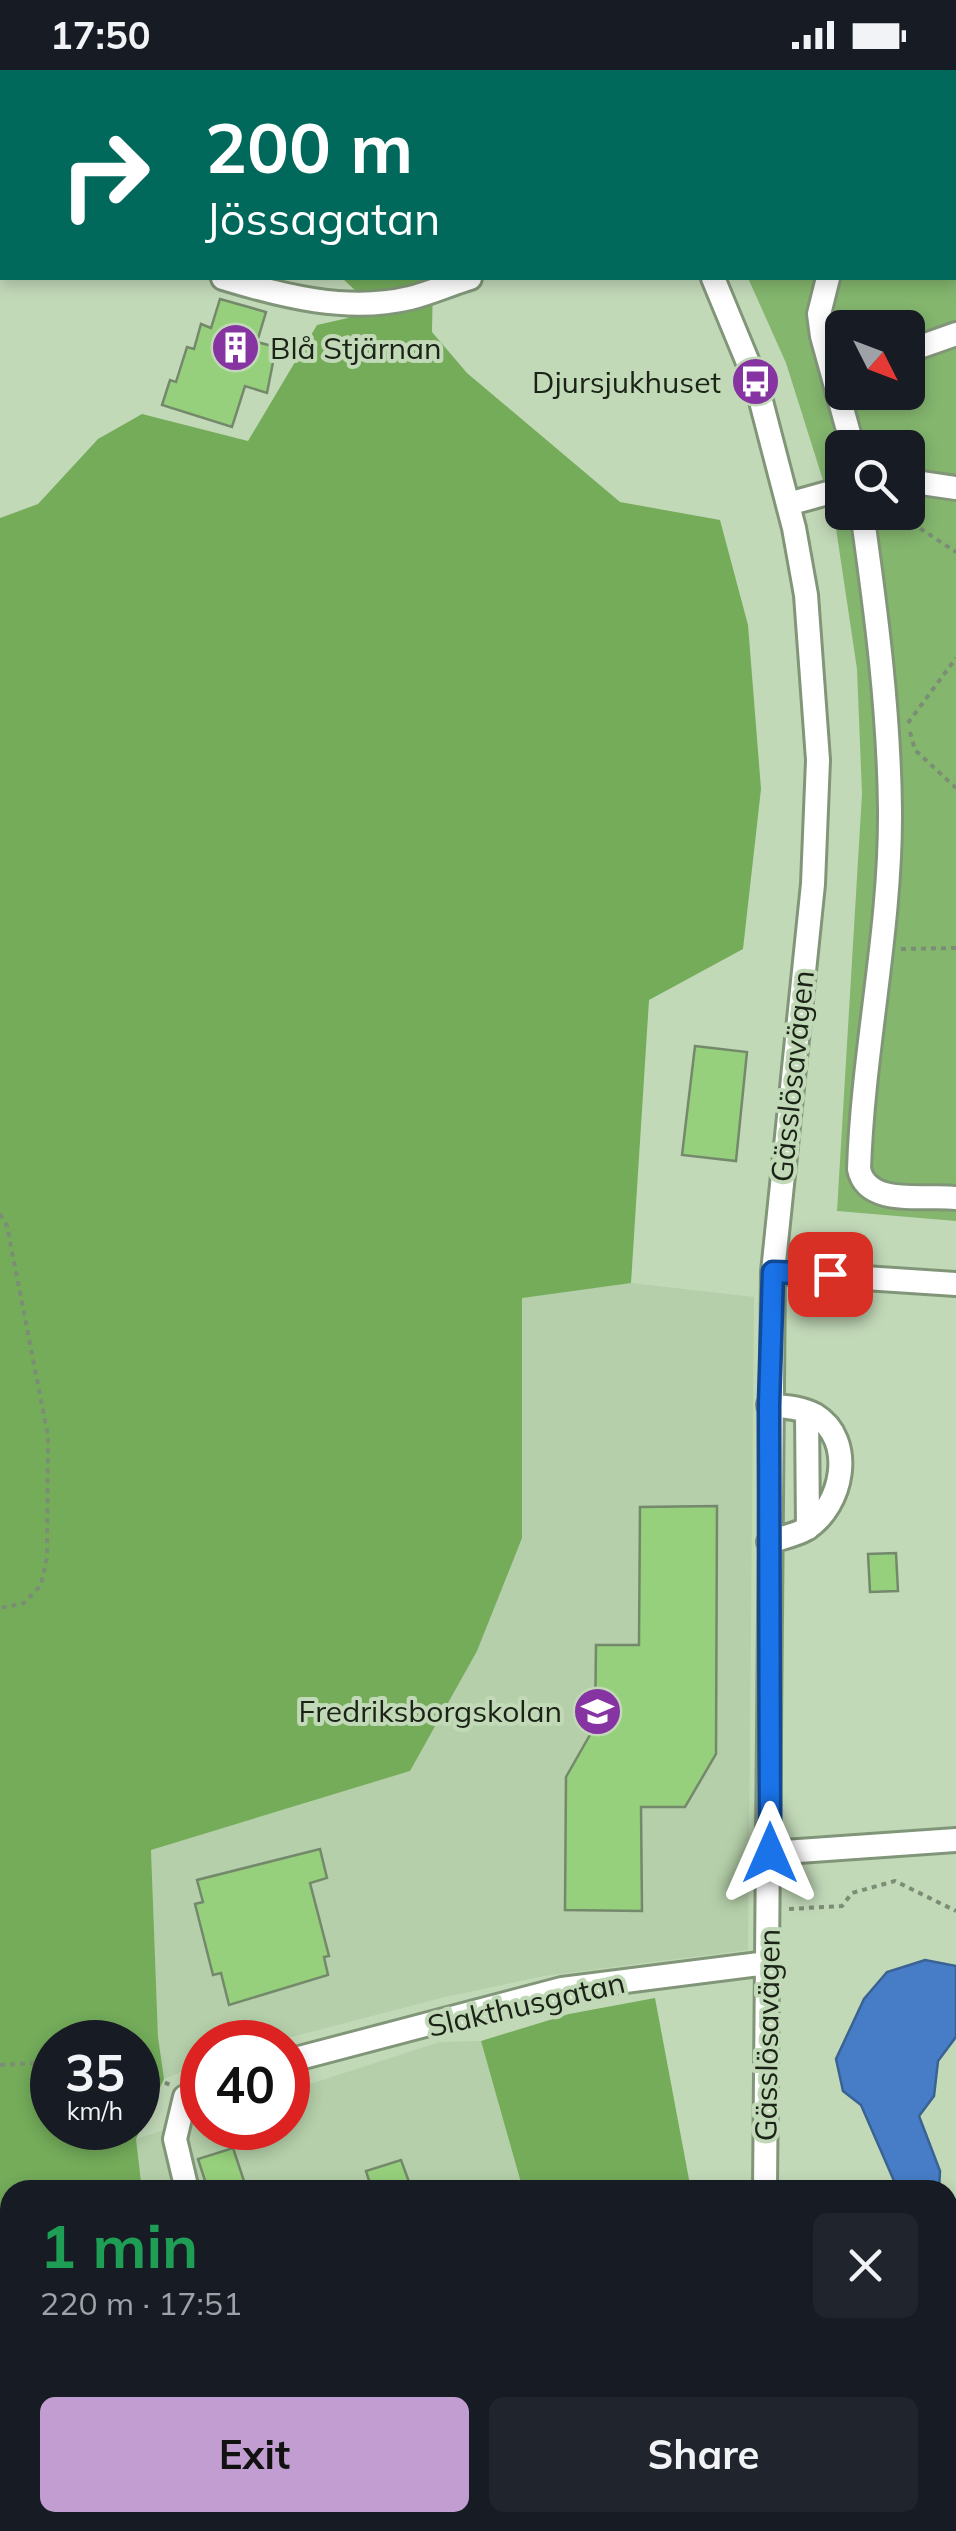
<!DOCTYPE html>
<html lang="en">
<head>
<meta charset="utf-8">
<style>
	:root { --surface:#171b24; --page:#20242c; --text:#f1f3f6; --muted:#9ea1a6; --accent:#c19dd1 }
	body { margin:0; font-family:Mulish,sans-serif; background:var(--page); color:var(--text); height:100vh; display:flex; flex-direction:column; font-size:38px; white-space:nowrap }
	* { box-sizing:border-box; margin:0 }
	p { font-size:32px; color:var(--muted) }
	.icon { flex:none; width:55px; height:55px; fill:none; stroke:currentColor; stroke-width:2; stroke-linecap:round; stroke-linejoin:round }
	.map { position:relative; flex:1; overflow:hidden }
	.side { position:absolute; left:0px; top:2110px; width:958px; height:352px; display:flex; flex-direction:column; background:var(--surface); border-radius:30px 30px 0 0; box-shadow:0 5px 15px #0003 }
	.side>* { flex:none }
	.top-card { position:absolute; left:0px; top:0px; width:958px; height:210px; box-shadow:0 5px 15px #0003; background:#00695c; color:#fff; overflow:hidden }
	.needle { width:65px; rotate:132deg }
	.controls { position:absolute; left:825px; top:240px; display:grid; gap:20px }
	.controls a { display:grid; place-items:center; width:100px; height:100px; border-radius:15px; background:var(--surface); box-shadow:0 5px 15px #0003; font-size:50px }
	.speed { position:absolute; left:30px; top:1950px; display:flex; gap:20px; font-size:50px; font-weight:700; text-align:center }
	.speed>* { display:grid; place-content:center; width:130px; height:130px; border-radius:50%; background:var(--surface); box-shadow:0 5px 15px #0003; line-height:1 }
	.speed small { font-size:25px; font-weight:400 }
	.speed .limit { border:15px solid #d22; background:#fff; color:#111 }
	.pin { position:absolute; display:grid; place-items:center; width:85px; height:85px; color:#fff; margin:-42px; border-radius:20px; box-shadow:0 5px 15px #0006 }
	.me { position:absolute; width:110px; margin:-55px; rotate:0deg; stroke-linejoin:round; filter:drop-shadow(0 0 8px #0008) }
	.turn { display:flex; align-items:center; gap:35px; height:210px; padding:0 40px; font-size:45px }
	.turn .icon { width:130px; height:130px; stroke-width:2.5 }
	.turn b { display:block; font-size:70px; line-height:85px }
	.round { display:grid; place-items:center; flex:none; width:105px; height:105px; border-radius:15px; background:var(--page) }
	.summary { display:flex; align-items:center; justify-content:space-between; height:170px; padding:0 40px }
	h1 { font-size:60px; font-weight:700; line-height:75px; color:#1e9e55 }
	.cta { display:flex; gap:20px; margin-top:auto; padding:20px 40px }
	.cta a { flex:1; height:115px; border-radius:15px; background:var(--accent); color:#111; font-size:40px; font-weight:700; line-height:115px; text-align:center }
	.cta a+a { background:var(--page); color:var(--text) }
	.status { display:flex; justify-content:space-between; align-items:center; height:70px; padding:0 50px; background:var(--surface); direction:ltr }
	.status svg { height:28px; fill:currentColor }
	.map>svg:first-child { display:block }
	.built { fill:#b4cfa9 }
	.green { fill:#84b66e; fill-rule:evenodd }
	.forest { fill:#74ac5a; fill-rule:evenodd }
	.water { fill:#477dc7; stroke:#3a6292; stroke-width:2.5 }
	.building { fill:#96d07c; stroke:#74896b; stroke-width:2.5 }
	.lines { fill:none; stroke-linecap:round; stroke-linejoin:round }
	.minor-casing { stroke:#819678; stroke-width:28 }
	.path { stroke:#7c8d75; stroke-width:4; stroke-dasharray:5 5; stroke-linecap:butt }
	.minor { stroke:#fff; stroke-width:22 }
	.route-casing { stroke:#114b97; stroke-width:25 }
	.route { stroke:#1a73e8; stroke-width:18 }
	.labels { text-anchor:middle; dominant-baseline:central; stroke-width:8; stroke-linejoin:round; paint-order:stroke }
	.poi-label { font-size:30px; fill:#1b2317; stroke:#c2d9b8; text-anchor:end }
	.street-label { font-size:30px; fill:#1b2317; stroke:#c2d9b8 }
</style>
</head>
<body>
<div class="status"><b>17:50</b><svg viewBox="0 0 49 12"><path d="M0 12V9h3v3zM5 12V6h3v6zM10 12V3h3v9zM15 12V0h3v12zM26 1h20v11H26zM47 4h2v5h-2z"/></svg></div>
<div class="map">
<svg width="956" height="2461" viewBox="0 0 956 2461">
	<rect width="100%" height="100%" fill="#c2d9b8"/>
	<!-- built -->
	<path class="built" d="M631,1213l123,14 -6,653 -204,26 -99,21 -173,45h-70v21l-38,16 -6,-42 -7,-187 259,-79 112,-233v-241z
		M481,1971l42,149h-381l-6,-51 66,-21v10h86v-37l152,-49z
		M948,2228h8v233h-257l1,-9h248z"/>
	<!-- green -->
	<path class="green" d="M643,0h313v1151l-119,-10 25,-417 -5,-125 -23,-154 -48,-152 -38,-85h207v-206zM842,258h66v64h-66zM842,378h66v64h-66z"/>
	<!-- forest -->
	<path class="forest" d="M0,0h365l-363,2 -2,147z
		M342,208h91l-1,54 35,41 153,129 100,18 28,105 13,164 -18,160 -94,51 -18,283 -109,15v240l-45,113 -67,120 -259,79 7,187 6,42 -28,60 6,51h-132v332l690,1 -1,8h-699v-2013l38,-14 60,-65 44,-25 106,27 69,-116 31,-7 9,-26zM52,1972h86v86h-86z
		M655,1928l36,192h-168l-42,-149 88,-27z"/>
	<!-- water -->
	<path class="water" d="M925,1890l31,6v71l-18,24 -4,35 -15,20 21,55 -1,19h-41l-37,-85 -18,-14 -7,-32 28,-60 23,-27z
		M948,2172l8,27v204l-8,33z"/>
	<!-- building -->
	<path class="building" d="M220,229l46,13 -9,30 19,5 -9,46 -22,-7 -13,41 -70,-22 8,-25 6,2 11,-35 7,2 7,-25 10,4z
		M695,976l52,6 -11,109 -54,-6z
		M717,1436l-1,248 -31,53h-44l1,104 -77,-1 1,-133 29,-51 1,-81h43l1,-138z
		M896,1483l2,38 -28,1 -2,-38z
		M320,1779l7,29 -17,5 19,73 -5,1 4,18 -99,30 -8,-32 -8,2 -18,-71 8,-2 -6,-22z
		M233,2078l14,42h-39l-10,-31z
		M401,2090l11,30h-40l-6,-19z"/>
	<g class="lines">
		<defs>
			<path id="minor" d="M610,0l1,2
				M915,0l23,2
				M955,4l1,1
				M955,45l1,-1
				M223,208c59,18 125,35 187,20 20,-5 40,-14 60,-20
				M713,208l43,104 38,146 12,67 12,165 -5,124 -40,388 -8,918
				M828,208l-9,36 3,22 31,112
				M908,281l48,-17
				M908,411l48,7
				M788,434l54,-15
				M862,442c14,99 27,198 28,298 1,120 -27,239 -31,359 8,39 68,25 97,29
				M773,1202l183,12
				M769,1335c15,2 32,2 46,10 41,25 28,91 -9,114 -10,6 -26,9 -37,13
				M807,1342l1,116
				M770,1783l186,-13
				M288,1991l274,-72 205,-26
				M187,2120l-12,-51 10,-42 17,-9
				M553,2461l7,-9
				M764,2461v-9"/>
		</defs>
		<!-- minor casing -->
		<use href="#minor" class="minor-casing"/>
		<!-- path -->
		<path class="path" d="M0,170l2,-1
			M895,442l61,40
			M908,653l48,-65
			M910,662l5,18 41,38
			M901,879l55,-1
			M0,1144l7,12 41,210 -1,121 -6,28 -17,18 -24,5
			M789,1839l53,-3 10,-13 43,-12 61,30
			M0,1995l52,-3
			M138,1999l32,16"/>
		<!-- minor -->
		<use href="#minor" class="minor"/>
	</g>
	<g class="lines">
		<defs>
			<path id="route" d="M770,1783l-1,-448 4,-133 57,2"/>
		</defs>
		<!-- route casing -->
		<use href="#route" class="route-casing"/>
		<!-- route -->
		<use href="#route" class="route"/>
	</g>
	<!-- icons -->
	<defs>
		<symbol id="building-disc" viewBox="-11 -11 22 22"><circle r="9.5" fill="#8734a3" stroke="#c2d9b8"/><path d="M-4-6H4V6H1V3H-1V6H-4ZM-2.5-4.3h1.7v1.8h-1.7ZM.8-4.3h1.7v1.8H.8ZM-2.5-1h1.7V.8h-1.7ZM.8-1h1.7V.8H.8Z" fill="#fff"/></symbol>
		<symbol id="bus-disc" viewBox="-11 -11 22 22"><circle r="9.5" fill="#8734a3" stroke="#c2d9b8"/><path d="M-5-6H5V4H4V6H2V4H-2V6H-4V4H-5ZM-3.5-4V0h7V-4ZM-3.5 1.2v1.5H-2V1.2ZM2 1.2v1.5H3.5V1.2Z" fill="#fff"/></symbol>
		<symbol id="school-disc" viewBox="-11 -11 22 22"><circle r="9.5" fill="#8734a3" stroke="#c2d9b8"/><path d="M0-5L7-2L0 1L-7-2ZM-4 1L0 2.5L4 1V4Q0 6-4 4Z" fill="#fff"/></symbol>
	</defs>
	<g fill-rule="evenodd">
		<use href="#building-disc" x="208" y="250" width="55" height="55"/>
		<use href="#bus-disc" x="728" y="284" width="55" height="55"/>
		<use href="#school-disc" x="570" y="1614" width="55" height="55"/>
	</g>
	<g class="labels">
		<!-- poi labels -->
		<g class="poi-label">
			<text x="270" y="278" text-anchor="start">Blå Stjärnan</text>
			<text x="721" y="312">Djursjukhuset</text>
			<text x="562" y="1641">Fredriksborgskolan</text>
		</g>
		<!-- street labels -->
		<g class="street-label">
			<text transform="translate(792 1006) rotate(-84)">Gässlösavägen</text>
			<text transform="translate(526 1934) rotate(-13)">Slakthusgatan</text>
			<text transform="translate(767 1965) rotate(-89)">Gässlösavägen</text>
		</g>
	</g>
</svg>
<div class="controls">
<a><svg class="needle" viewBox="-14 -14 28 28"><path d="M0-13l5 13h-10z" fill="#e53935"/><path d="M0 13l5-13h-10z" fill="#9ea1a6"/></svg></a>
<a><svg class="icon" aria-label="search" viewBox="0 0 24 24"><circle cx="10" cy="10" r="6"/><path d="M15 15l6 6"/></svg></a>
</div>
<div class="speed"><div>35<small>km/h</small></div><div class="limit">40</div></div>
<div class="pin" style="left:830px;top:1204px;background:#d93025"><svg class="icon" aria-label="arrive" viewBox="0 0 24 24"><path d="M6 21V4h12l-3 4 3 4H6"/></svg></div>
<svg class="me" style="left:770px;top:1783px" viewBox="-20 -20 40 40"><path d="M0-17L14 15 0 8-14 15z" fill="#1a73e8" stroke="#fff" stroke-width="4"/></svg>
<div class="top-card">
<div class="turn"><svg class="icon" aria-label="right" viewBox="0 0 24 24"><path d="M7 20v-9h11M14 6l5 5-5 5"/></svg><div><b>200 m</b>Jössagatan</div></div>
</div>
<section class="side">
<div class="summary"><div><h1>1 min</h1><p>220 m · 17:51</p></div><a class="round"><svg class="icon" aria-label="close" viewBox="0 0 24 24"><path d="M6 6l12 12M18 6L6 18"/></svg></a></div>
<div class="cta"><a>Exit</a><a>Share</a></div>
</section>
</div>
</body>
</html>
